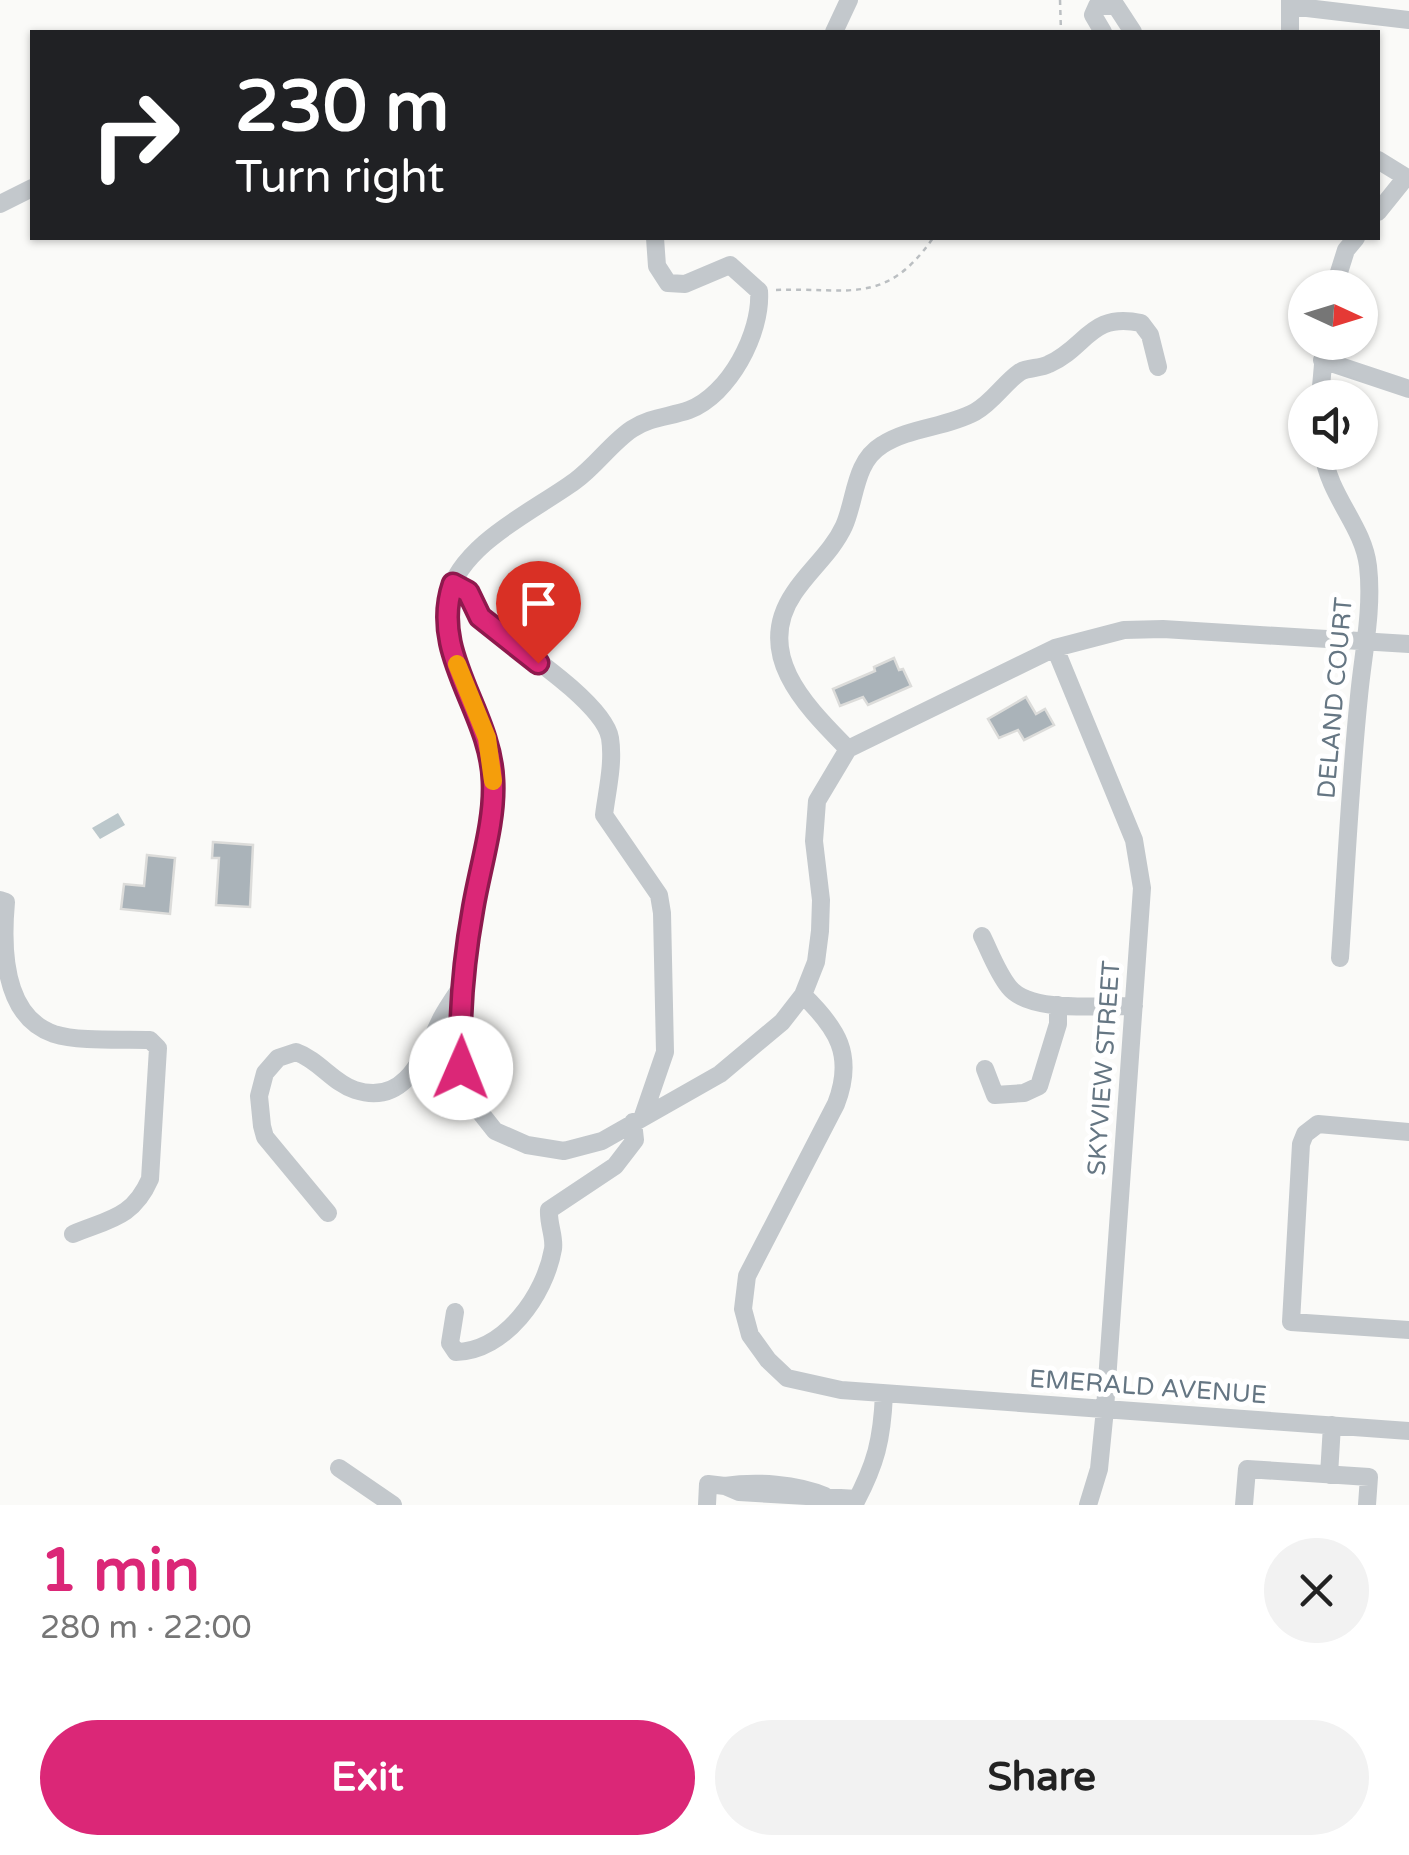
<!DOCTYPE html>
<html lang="en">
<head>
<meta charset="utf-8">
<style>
	:root { --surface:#fff; --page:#f2f2f2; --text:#222; --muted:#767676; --accent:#db2777 }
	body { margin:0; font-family:"Varela Round",sans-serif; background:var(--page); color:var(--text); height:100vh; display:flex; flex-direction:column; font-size:38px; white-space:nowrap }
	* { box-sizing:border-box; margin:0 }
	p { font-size:32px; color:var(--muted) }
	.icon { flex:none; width:55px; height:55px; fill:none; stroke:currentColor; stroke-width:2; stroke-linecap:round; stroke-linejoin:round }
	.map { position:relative; height:1505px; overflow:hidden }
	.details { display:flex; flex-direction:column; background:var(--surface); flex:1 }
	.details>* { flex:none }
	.top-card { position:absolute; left:30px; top:30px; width:1350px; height:210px; border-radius:0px; box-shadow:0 2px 8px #0004; background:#202124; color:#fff; overflow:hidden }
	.needle { width:65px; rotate:94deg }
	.tools { position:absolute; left:1288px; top:270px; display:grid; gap:20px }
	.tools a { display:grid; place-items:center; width:90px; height:90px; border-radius:50%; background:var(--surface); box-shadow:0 2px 8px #0004; font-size:50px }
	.pin { position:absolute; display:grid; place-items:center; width:85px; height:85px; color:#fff; margin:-102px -42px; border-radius:50% 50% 50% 0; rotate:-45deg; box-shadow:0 0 10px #0007 }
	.pin .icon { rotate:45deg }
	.me { position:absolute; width:110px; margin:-55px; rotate:1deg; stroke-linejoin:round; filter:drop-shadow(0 0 8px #0008) }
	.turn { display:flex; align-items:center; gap:35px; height:210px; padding:0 40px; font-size:45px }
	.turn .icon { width:130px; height:130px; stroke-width:2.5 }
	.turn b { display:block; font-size:70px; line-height:85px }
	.round { display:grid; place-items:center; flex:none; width:105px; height:105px; border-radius:52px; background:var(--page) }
	.headline { display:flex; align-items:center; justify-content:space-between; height:170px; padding:0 40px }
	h1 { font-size:60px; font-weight:800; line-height:75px; color:var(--accent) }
	.button { display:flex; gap:20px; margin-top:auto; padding:20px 40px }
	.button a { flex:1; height:115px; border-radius:60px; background:var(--accent); color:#fff; font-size:40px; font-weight:800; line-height:115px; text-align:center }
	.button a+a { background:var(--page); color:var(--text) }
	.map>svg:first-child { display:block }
	.water { fill:#bbc7cb }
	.building { fill:#aab3b9; stroke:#dcdcda; stroke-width:2.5 }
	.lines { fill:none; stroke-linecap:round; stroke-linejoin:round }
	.path { stroke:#bbbfc2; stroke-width:2.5; stroke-dasharray:5 5; stroke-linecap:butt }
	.minor { stroke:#c3c8cc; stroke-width:18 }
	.route-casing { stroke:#8e194d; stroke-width:25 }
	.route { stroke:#db2777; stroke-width:18 }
	.slow { stroke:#f59e0b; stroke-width:18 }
	.labels { text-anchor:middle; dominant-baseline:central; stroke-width:10; stroke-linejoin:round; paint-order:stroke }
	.street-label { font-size:25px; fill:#657683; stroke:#fff }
</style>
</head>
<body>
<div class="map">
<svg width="1409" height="1505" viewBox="0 0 1409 1505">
	<rect width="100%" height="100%" fill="#fafaf8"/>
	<!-- water -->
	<path class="water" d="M118,813l7,12 -25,14 -8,-11z"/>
	<!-- building -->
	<path class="building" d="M894,658l5,12 4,-1 8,17 -43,19 -5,-8 -23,9 -7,-17 42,-18 -1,-4z
		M1026,697l10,17 9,-5 9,16 -30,15 -6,-10 -19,8 -11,-19z
		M213,842l40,3 -3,62 -34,-2 3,-47h-7z
		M147,855l28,3 -5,56 -49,-5 3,-25 20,2z"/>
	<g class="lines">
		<!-- path -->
		<path class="path" d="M1060,0l1,32
			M776,290c72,-3 109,17 157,-52"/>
		<!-- minor -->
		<path class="minor" d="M1290,6l119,14
			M834,32l15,-32
			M1103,32l-10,-17 4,-9h19l17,26
			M1290,32v-32
			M1378,160l31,19
			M0,204l32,-16
			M1378,212l28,-35
			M655,238l2,28 11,17 17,1 45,-19 29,26c3,42 -30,104 -70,119 -20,7 -39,7 -57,19 -21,14 -36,37 -57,52 -41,30 -113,62 -127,115 -12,48 22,95 37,138 6,16 8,35 9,52l-22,128 -12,131 1,23 11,34 23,29 32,14 37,6 38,-10 118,-67 62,-52 21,-27 13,-33 4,-31 1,-31 -7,-59 3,-40 31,-52 207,-101 69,-18 39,-1 246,15
			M1334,288l12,-38 10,-12
			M1322,360l87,29
			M1320,398l5,-56
			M1323,452c6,45 40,73 45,114 5,44 -5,87 -9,130 -9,87 -13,175 -19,262
			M453,583c20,12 21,30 40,45 29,22 111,76 117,110 4,25 -3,53 -6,77l55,80 3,18 3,139 -22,64
			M1055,648l79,192 8,48 -37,521 -6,60 -11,36
			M848,749c-40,-41 -96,-94 -54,-156 16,-24 38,-41 50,-67 12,-27 10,-64 38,-81 28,-18 63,-17 93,-33 18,-10 29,-29 45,-40 8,-5 20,-3 29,-8 38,-17 41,-52 92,-41l9,12 8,32
			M0,900l6,2c-4,44 -4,114 48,132 25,8 69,5 96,6l8,8 -8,131c-17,39 -41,40 -77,55
			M982,936c8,16 15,36 27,51 21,27 93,18 125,19
			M803,995c34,33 52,60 33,109l-89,172 -4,33 7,26 18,25 19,18 54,12 568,41
			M985,1069l10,26 29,-2 15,-7 19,-62v-19
			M1409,1132l-91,-8 -13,10 -4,10 -10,178 118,8
			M328,1213l-63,-76 -3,-11 -3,-30 6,-23 13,-15 18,-6c23,8 37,31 59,38 52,17 69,-37 87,-73 6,-11 14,-22 21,-33
			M455,1312l-5,31 6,9c49,-1 89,-57 97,-103 2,-12 -5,-25 -4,-39l66,-44 20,-26 -2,-18
			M339,1468l54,37
			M1329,1475l3,-50
			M825,1496c-28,-12 -69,-15 -100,-10l14,6 118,7
			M707,1505l1,-21 17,2
			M854,1505c22,-41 28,-65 30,-111
			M1244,1505l3,-36 122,8 -2,28"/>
	</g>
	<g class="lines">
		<defs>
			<path id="route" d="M461,1068c-2,-51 3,-109 12,-159 7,-42 22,-87 20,-128 -2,-70 -64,-127 -40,-197l15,8 12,25 58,46"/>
		</defs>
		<!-- route casing -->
		<use href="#route" class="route-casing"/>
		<!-- route -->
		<use href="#route" class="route"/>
		<!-- slow -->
		<path class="slow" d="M457,664l30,74 6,43"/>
	</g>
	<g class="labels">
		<!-- street labels -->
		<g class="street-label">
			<text transform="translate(1335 698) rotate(-85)">DELAND COURT</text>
			<text transform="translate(1104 1068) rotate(-86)">SKYVIEW STREET</text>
			<text transform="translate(1148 1387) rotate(4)">EMERALD AVENUE</text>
		</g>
	</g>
</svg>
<div class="tools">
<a><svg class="needle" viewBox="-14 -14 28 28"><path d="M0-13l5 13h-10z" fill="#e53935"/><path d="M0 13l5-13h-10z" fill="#767676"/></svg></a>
<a><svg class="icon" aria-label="sound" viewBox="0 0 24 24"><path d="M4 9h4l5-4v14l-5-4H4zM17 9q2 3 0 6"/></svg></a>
</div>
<div class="pin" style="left:538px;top:663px;background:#d93025"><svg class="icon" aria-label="arrive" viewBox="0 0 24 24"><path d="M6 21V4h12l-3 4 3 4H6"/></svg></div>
<svg class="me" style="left:461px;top:1068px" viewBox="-20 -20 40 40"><circle r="19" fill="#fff"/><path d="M0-13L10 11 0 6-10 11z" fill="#db2777"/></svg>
<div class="top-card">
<div class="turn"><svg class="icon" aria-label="right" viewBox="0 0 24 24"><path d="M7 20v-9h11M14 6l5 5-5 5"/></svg><div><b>230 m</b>Turn right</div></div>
</div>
</div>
<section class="details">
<div class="headline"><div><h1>1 min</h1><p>280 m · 22:00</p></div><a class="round"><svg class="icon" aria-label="close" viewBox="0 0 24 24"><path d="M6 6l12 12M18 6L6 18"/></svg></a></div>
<div class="button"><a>Exit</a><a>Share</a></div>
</section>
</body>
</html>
